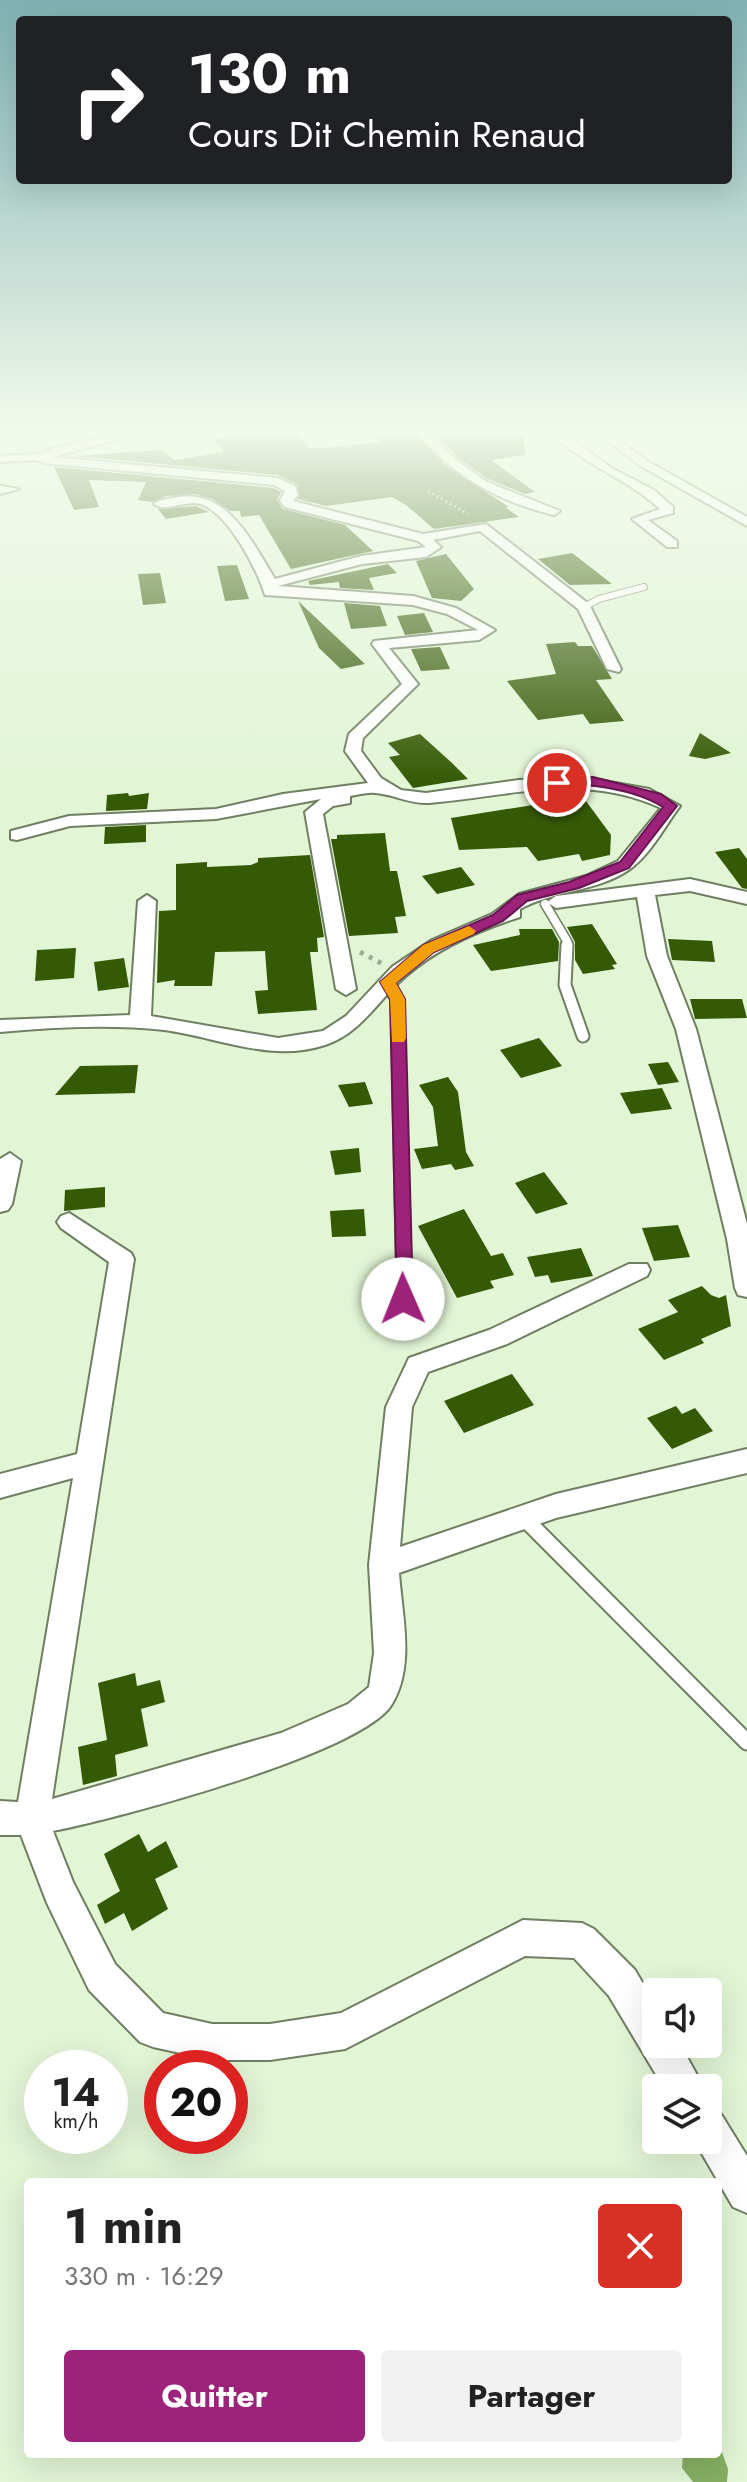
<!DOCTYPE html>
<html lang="fr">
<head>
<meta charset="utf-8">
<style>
	:root { --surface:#fff; --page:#f2f2f2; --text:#222; --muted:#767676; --accent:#9d227a }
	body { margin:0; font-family:Jost,sans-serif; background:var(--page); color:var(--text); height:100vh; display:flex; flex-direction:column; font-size:30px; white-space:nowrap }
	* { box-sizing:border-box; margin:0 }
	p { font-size:26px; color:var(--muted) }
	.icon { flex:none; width:44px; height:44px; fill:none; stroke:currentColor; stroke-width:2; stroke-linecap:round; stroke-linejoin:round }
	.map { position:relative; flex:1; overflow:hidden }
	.panel { position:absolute; left:24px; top:2178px; width:698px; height:280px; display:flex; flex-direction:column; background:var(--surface); border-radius:8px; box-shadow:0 8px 32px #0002 }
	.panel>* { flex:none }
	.banner { position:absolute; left:16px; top:16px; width:716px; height:168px; border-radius:8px; box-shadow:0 8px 32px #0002; background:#202124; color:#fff; overflow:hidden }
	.buttons { position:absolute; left:642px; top:1978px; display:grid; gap:16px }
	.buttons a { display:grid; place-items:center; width:80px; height:80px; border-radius:8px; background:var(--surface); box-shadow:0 8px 32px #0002; font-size:40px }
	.speed { position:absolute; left:24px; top:2050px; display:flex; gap:16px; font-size:40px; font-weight:700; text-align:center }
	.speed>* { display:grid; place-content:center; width:104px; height:104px; border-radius:50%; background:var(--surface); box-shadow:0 8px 32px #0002; line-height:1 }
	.speed small { font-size:20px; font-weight:400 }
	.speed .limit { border:12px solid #d22; background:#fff; color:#111 }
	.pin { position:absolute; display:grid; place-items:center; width:68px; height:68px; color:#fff; margin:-34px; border:4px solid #fff; border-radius:50%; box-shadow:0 2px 8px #0007 }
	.me { position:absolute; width:88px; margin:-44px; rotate:359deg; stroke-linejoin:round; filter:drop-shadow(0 0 6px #0008) }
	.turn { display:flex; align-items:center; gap:28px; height:168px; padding:0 40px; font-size:36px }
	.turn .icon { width:104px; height:104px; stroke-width:2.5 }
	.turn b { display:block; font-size:56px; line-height:68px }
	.round { display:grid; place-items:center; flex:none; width:84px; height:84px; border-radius:8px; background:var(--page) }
	.summary { display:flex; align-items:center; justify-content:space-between; height:136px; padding:0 40px }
	h1 { font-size:48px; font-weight:700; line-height:60px }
	.action { display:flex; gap:16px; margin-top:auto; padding:16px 40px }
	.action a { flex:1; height:92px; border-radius:8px; background:var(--accent); color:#fff; font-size:32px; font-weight:700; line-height:92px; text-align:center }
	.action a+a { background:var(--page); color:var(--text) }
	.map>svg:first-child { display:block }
	.water { fill:#85af63 }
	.building { fill:#355a06 }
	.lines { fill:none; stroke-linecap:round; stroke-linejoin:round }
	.lane-far3-casing { stroke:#6e7f62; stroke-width:8 }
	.lane-far2-casing { stroke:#6e7f62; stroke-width:11 }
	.lane-far1-casing { stroke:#6e7f62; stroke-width:15 }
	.lane-casing { stroke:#6e7f62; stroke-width:19 }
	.street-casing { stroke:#6e7f62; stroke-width:4 }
	.path-far1 { stroke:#9faf95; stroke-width:3; stroke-dasharray:2 3; stroke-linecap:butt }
	.path { stroke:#9faf95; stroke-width:5; stroke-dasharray:4 6; stroke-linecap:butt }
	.lane-far3 { stroke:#fff; stroke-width:6 }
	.lane-far2 { stroke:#fff; stroke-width:8 }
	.lane-far1 { stroke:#fff; stroke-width:11 }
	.lane { stroke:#fff; stroke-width:15 }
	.street { fill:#fff; fill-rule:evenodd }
	.route { fill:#9d227a; stroke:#66164f; stroke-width:2 }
	.slow { fill:#f59e0b }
</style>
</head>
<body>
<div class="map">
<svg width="747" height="2482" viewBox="0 0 747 2482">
	<rect width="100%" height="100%" fill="#e2f5d5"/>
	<!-- water -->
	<path class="water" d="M718,2441l10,28 -1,13h-34l-11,-14 1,-14h35z"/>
	<!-- building -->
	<path class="building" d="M245,434h53l12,15 72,-7 -9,-8h43l30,32 63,41h-4l14,10 -85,12 -28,-24 -14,-8 -66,9 -28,-7v-14l-21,-10 -201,-19 86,-6 12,10 51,-8 -13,-14z
		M436,434h87l2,21 -34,5 44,32 -10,2 -37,-15 -30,-21z
		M54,467l219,21 8,4 -4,8 6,9 62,16 28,26 -82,18 -32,-54 -18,2 -1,-6h-10l-18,-12 -17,-5 -28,2 -15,6 -14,-2 8,-18 -57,-2 10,27 -25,3z
		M196,506l13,6 -43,7 -8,-10z
		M572,553l8,6 32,25 -42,1 -32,-26z
		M446,554l28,35 -13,12 -29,-3 -16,-37z
		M388,564l9,9 -28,5 5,12 -34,-2 -1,-6 -29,3 -2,-4z
		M237,565l12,34 -24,2 -8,-35z
		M160,573l6,30 -23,2 -5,-31z
		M298,601l67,63 -24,5 -22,-21z
		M344,603l36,3 7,20 -36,3z
		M424,613l9,19 -28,3 -8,-19z
		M575,642l3,4h14l20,33 -16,1 28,41 -34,3 -7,-10 -45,6 -31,-39 49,-7 -10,-30z
		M440,647l10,22 -29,2 -10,-22z
		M700,733l31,20 -26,6 -16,-3z
		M420,734l32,29 16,16 -55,9 -24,-31 11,-2 -12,-12z
		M128,793l1,3 20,-3 -2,16 -41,2 1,-16z
		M583,797l28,38 -1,20 -28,6 -3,-7 -41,7 -11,-14 -68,3 -8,-32z
		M146,825v17l-42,2 1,-17z
		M385,833l5,38h7l9,45 -11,1 3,16 -49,3 -18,-97h6v-4z
		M739,848l8,11v30l-5,-1 -27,-36z
		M310,855l14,82 -7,1 1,14h-8l7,58 -59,4 -3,-23 13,-1 -3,-39 -50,1 -3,34h-38l1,-6 -18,3 2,-72 17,-1v-46l31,-2v5l44,-2 7,-3v-4z
		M461,867l14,18 -38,9 -15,-18z
		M592,924l25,40 -5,1 3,4 -32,5 -8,-14v-18l-8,-15z
		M519,929h33l7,13 -1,19 -67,10 -18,-26 47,-10z
		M668,939l44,2 3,21 -43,-2z
		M76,948l-2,30 -39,3 2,-31z
		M124,958l5,29 -31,4 -4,-29z
		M690,999h52l5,19 -52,1z
		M539,1038l23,28 -41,12 -21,-28z
		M668,1062l11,20 -21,3 -10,-21z
		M138,1065l-3,28 -80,2 25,-29z
		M448,1077l10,15 8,60 8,14 -19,4 -4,-6 -29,5 -8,-20 24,-3 -5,-39 -14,-22z
		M365,1082l8,22 -24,3 -11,-22z
		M662,1088l10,21 -41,5 -11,-21z
		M359,1148l2,24 -26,3 -5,-24z
		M544,1172l24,32 -32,10 -21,-31z
		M105,1187v20l-41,4 1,-21z
		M364,1209l2,27 -34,1 -2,-26z
		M464,1209l27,47 12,-3 11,22 -24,6 4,7 -37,10 -39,-72z
		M678,1225l12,32 -36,4 -12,-33z
		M581,1248l12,28 -42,7 -3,-8 -13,2 -8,-20z
		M702,1286l9,9 8,3 7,-3 5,31 -30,13 3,4 -40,17 -26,-31 40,-17 -10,-12z
		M512,1374l22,31 -70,28 -20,-32z
		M676,1406l6,8 13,-6 18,23 -41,18 -25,-31z
		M135,1673l2,13 23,-6 5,22 -24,7 7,37 -33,9 2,21 -34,9 -5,-38 29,-7 -9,-57z
		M139,1834l9,18 18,-11 12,26 -23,12 13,30 -36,22 -8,-18 -19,11 -8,-19 23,-14 -16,-37z"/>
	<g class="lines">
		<defs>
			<path id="lane-far3" d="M584,607l15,-8 45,-12"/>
			<path id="lane-far2" d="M545,904l22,37v6"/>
			<path id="lane-far1" d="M567,945l-2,40 18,51
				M387,982l10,17 6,300"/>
			<path id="lane" d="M523,1517l224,225"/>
			<path id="street" d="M114,434h22l-83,23 224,21 18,8 3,9 -5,6 130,33 63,-10 103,80 32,65 -2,3 -12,-3 -29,-60 -98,-78 -47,9 8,7 -15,10 -64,7 -84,22 135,10 43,12 39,22 -16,10 -90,8 29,36 -55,54 -2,13 20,27 20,12 25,3 93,-13 63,-3 67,12 31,17c-15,20 -30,49 -50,63 -32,23 -76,21 -110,40v8c-41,13 -81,30 -113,58 -29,24 -45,58 -82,70 -54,18 -108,-8 -161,-15 -54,-6 -110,-3 -164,2v-12l130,-5 8,-114 9,-6 9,6 -5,115 127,22 45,-7 23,-15 46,-49 40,-27 60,-26 27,-20 67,-18 32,-15 43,-53c-77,-36 -152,-12 -232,-5 -20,1 -36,-9 -54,-10 -8,-1 -17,2 -25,3v7l-17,3 -10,8 33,175 -10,6 -10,-6 -31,-177 16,-13 -105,20 -146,7 -53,14 -6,-1v-8l58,-15 147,-7 67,-15 85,-11 -23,-32 4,-17 53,-50 -30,-40 2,-3 104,-11 -31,-16 -34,-9 -148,-10c-7,-24 -39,-88 -69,-92 -14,-1 -31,9 -42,1 6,-5 15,-5 23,-7 51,-8 75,45 98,82l86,-23 65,-9 -8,-6 -133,-34 -5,-6 5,-10 -11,-6 -231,-22 -6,-3 -37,2v-6l45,-3 5,-4z
				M419,434h12l25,26 31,22 73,29 -6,4c-54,-13 -99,-37 -135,-81z
				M552,434h13l48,35 41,21 19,17v6l-25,7 29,21v6h-10l-35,-28 28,-10c-32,-30 -76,-44 -108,-75z
				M599,434h13l35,27 100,56v9l-108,-61z
				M0,486l19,3 -19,5z
				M690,879l57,13v12l-57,-13 -35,4 12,61 29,73 51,195v73l-9,-2 -3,-7 -8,-49 -51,-210 -29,-73 -10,-59 -81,11 -9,-6 9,-6z
				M10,1153l11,8 -9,43 -4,6 -8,2v-53z
				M69,1213l62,40 3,6 -82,540 229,-66 67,-29 21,-17 5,-34 -5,-88 17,-158 23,-49 80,-28 140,-66h18l3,6 -3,6 -140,68 -79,28 -16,35 -12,140 156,-53 191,-45v24l-191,45 -157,55c3,42 16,93 -7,131 -28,49 -277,115 -339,127l20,51 42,82 48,49 49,11h58l71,-11 182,-93 59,3 12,6 41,41 21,36v38h24l24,44h-40l-55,-92 -35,-38 -49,-2 -180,93 -75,11h-58l-59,-13 -13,-5 -51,-52 -42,-87 -26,-68h-21v-34l18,1 55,-324 -73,20v-24l77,-20 32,-192 -48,-34 -4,-6 4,-6z
				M708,2108l13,6 26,42v57l-14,-6 -39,-67h14z"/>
		</defs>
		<!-- lane-far3 casing -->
		<use href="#lane-far3" class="lane-far3-casing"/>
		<!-- lane-far2 casing -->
		<use href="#lane-far2" class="lane-far2-casing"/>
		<!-- lane-far1 casing -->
		<use href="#lane-far1" class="lane-far1-casing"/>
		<!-- lane casing -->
		<use href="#lane" class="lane-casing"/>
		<!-- street casing -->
		<use href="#street" class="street-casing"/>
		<!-- path-far1 -->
		<path class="path-far1" d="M428,491l40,23"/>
		<!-- path -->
		<path class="path" d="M360,952l23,12"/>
		<!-- lane-far3 -->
		<use href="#lane-far3" class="lane-far3"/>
		<!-- lane-far2 -->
		<use href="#lane-far2" class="lane-far2"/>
		<!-- lane-far1 -->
		<use href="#lane-far1" class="lane-far1"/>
		<!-- lane -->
		<use href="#lane" class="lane"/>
		<!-- street -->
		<use href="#street" class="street"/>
	</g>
	<!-- sky -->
	<linearGradient id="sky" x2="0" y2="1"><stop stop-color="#80b2b3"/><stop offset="0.55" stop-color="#f2faec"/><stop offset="1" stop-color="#f2faec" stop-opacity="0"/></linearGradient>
	<rect width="747" height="782" fill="url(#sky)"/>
	<!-- route -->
	<path class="route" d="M593,777l68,17 16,12 -48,62 -50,20 -52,13 -24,20 -69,31 -38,31 9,16 8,300 -10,7 -6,-2 -7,-305 -10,-17 43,-37 70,-30 24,-20 52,-13 51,-20 43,-55c-19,-12 -45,-18 -68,-21 -14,-3 -32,5 -44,-3l6,-4z"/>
	<!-- slow -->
	<path class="slow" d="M469,926l7,5 -2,3 -40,18 -38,31 9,16 1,39 -2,4h-12l-2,-43 -10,-17 43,-37z"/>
</svg>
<div class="buttons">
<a><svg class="icon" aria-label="sound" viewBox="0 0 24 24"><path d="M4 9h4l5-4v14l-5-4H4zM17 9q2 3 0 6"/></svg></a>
<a><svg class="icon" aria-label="layers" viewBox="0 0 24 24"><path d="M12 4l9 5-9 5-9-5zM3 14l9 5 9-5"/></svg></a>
</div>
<div class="speed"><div>14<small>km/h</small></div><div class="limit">20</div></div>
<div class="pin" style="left:557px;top:783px;background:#d93025"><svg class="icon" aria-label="arrive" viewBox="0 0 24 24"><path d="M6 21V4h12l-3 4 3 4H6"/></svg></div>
<svg class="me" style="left:403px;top:1299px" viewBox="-20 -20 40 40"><circle r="19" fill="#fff"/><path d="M0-13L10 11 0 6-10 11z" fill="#9d227a"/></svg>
<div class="banner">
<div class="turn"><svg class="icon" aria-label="right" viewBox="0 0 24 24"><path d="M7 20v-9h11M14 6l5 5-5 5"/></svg><div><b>130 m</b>Cours Dit Chemin Renaud</div></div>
</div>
<section class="panel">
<div class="summary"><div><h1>1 min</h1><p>330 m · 16:29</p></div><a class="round" style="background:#d93025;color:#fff"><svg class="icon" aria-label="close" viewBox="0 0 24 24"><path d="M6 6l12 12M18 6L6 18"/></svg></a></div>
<div class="action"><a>Quitter</a><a>Partager</a></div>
</section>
</div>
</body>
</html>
